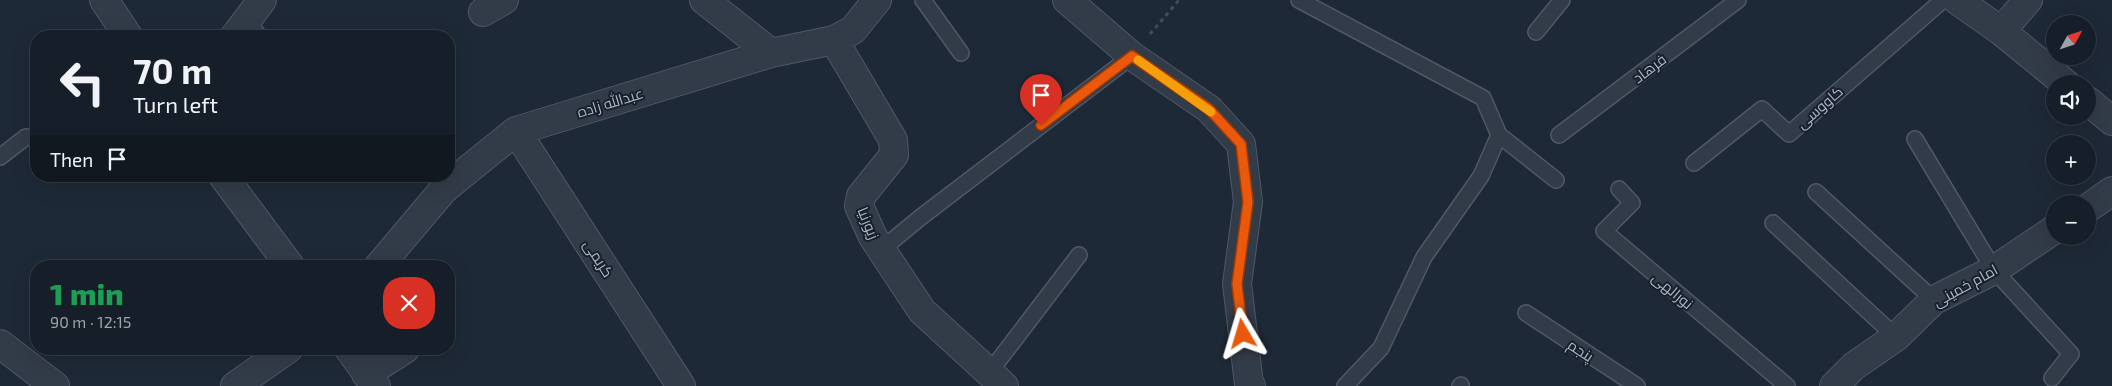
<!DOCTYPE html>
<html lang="en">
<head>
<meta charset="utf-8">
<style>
	:root { --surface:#161f29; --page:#232c35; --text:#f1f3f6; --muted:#9ea2a8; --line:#353d46 }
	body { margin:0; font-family:"Exo 2",Cairo,sans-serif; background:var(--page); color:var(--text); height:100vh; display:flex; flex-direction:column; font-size:19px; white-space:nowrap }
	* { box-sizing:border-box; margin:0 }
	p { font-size:16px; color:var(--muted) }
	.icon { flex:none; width:28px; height:28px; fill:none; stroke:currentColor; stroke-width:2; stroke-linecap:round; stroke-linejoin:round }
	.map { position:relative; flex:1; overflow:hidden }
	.details { position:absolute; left:30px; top:260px; width:425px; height:95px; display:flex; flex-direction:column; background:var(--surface); border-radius:20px; box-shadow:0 5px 20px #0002,0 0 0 1px var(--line) }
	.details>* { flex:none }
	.hud { position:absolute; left:30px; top:30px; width:425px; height:152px; border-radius:20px; box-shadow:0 5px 20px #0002,0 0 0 1px var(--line); background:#161f29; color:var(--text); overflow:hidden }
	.needle { width:32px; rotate:50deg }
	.buttons { position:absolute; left:2046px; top:15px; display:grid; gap:10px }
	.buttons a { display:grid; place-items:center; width:50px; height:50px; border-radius:50%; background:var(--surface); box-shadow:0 5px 20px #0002,0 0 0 1px var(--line); font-size:25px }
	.pin { position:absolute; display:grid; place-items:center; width:42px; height:42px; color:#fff; margin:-51px -21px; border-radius:50% 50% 50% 0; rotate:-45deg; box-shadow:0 0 5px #0007 }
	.pin .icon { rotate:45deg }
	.me { position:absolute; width:55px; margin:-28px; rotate:353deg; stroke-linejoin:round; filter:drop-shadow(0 0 4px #0008) }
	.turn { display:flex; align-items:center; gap:18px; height:105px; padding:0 20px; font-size:22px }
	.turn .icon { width:65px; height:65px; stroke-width:2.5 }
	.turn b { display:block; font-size:35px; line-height:42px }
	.then { display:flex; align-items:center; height:48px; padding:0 20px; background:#0003; gap:10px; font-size:19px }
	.round { display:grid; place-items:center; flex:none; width:52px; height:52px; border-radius:20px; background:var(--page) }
	.headline { display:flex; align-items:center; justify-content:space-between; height:85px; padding:0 20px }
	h1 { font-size:30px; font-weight:800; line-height:38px; color:#1e9e55 }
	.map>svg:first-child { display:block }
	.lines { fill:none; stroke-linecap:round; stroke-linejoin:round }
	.lane-casing { stroke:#4f5866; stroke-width:18 }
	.street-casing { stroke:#4f5866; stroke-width:30 }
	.path { stroke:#3b5153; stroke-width:3; stroke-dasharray:4 4; stroke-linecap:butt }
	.lane { stroke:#323b48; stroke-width:15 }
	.street { stroke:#323b48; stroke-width:28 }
	.route-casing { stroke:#983908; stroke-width:12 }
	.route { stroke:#ea580c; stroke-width:9 }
	.slow { stroke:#f59e0b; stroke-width:9 }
	.labels { text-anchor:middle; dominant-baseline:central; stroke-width:4; stroke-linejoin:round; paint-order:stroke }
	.street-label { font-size:15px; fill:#acb5c5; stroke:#18202c }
</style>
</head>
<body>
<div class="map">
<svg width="2112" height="386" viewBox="0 0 2112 386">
	<rect width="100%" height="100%" fill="#1e2937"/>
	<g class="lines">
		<defs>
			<path id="lane" d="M923,0l38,53
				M1299,0l184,98 16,37 -18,41 -57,81 -43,91 -36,38
				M246,20l13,16
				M1536,32l26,-32
				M1499,135l57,45
				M1559,135l179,-135
				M1915,139l79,131 77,84 -19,24
				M0,157l26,-20
				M1694,163l68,-54 27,25 154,-134
				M1619,189l13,14 -28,28 183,155
				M1816,192l118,108
				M1773,223l123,114
				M881,250l40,-33 211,-161
				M1526,313l111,73
				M989,373l90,-118
				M1460,386l1,-1"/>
			<path id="street" d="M104,0l24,36
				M704,0l67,53
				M1067,0l65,56 77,53 32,35 7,58 -11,82 12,100 2,2
				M1957,0l44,31 65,53
				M483,12l21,-12
				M2001,31l27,-31
				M235,36l27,-36
				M834,40l59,100 1,15 -33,41 -2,10 14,31 49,74 82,75
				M2088,101l24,20
				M516,131l165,255
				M223,176l67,90
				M2088,208l24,-17
				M379,266l65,-77 72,-58 255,-78 63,-13 19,-10 24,-30
				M0,344l55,42
				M349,349l27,37
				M366,374l39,-25
				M235,386l53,-37
				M1834,386l20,-20 42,-29 38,-37 60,-30 61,-41"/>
		</defs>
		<!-- lane casing -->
		<use href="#lane" class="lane-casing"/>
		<!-- street casing -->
		<use href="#street" class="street-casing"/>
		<!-- path -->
		<path class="path" d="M1150,34l29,-34"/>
		<!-- lane -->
		<use href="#lane" class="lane"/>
		<!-- street -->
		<use href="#street" class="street"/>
	</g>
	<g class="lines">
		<defs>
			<path id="route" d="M1041,125l91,-69 77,53 32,35 7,58 -11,82 6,50"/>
		</defs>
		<!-- route casing -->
		<use href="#route" class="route-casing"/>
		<!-- route -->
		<use href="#route" class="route"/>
		<!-- slow -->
		<path class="slow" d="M1138,60l73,52"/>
	</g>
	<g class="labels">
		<!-- street labels -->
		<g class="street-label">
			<text transform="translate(1649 68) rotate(-37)">فرهاد</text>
			<text transform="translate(610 102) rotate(-17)">عبدالله زاده</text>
			<text transform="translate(1819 107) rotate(-41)">کاووسی</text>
			<text transform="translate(869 223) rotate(68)">زیورنیا</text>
			<text transform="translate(599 258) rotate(57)">کریمی</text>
			<text transform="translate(1965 285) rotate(-29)">امام خمینی</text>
			<text transform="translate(1673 290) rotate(40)">نورالهی</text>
			<text transform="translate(1581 350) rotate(33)">پنجم</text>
		</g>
	</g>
</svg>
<div class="buttons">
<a><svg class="needle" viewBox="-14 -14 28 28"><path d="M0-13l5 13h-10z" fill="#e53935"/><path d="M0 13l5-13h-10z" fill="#9ea2a8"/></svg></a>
<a><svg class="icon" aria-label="sound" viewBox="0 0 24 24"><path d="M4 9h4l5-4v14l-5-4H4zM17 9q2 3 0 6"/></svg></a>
<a>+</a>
<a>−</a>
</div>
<div class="pin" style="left:1041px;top:125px;background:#d93025"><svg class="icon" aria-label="arrive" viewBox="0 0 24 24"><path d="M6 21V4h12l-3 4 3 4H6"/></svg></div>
<svg class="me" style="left:1243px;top:334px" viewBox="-20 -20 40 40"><path d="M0-17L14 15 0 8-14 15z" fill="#ea580c" stroke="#fff" stroke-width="4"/></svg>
<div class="hud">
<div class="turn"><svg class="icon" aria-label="left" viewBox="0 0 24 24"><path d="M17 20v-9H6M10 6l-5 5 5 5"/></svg><div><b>70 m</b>Turn left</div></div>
<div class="then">Then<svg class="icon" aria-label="arrive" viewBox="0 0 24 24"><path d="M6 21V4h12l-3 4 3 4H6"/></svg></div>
</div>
<section class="details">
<div class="headline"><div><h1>1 min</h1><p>90 m · 12:15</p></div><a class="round" style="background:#d93025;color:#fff"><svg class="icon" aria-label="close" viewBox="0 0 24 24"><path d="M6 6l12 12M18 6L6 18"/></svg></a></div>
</section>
</div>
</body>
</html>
